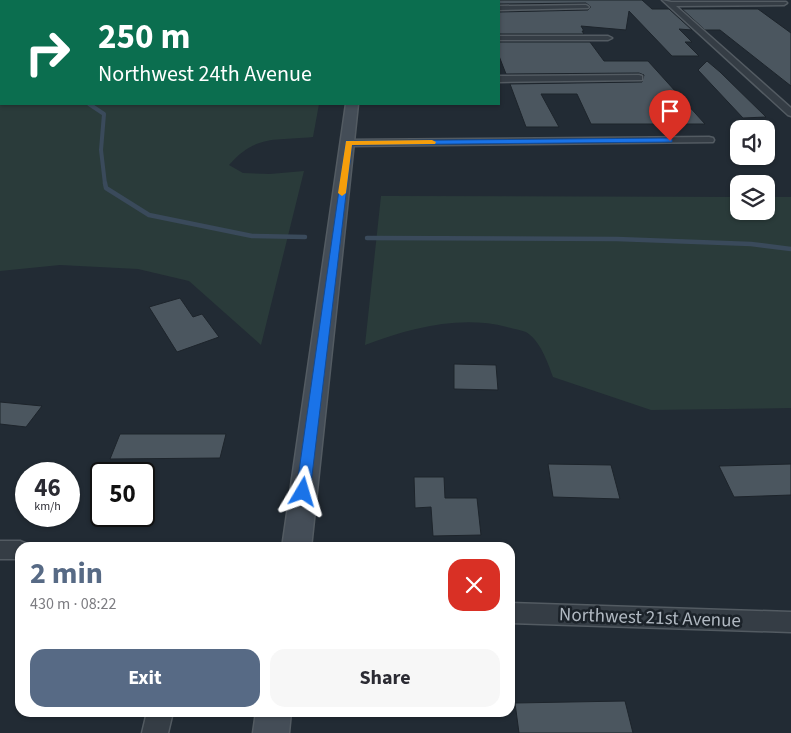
<!DOCTYPE html>
<html lang="en">
<head>
<meta charset="utf-8">
<style>
	:root { --surface:#fff; --page:#f7f7f7; --text:#2b2b33; --muted:#7c7c81; --accent:#576a85 }
	body { margin:0; font-family:"Source Sans 3",sans-serif; background:var(--page); color:var(--text); height:100vh; display:flex; flex-direction:column; font-size:19px; white-space:nowrap }
	* { box-sizing:border-box; margin:0 }
	p { font-size:16px; color:var(--muted) }
	.icon { flex:none; width:28px; height:28px; fill:none; stroke:currentColor; stroke-width:2; stroke-linecap:round; stroke-linejoin:round }
	.map { position:relative; flex:1; overflow:hidden }
	.side { position:absolute; left:15px; top:542px; width:500px; height:175px; display:flex; flex-direction:column; background:var(--surface); border-radius:15px; box-shadow:0 1px 4px #0004 }
	.side>* { flex:none }
	.banner { position:absolute; left:0px; top:0px; width:500px; height:105px; box-shadow:0 1px 4px #0004; background:#0b6e4f; color:#fff; overflow:hidden }
	.controls { position:absolute; left:730px; top:120px; display:grid; gap:10px }
	.controls a { display:grid; place-items:center; width:45px; height:45px; border-radius:10px; background:var(--surface); box-shadow:0 1px 4px #0004; font-size:25px }
	.speed { position:absolute; left:15px; top:462px; display:flex; gap:10px; font-size:25px; font-weight:700; text-align:center }
	.speed>* { display:grid; place-content:center; width:65px; height:65px; border-radius:50%; background:var(--surface); box-shadow:0 1px 4px #0004; line-height:1 }
	.speed small { font-size:12px; font-weight:400 }
	.speed .limit { border:2px solid #111; border-radius:8px; background:#fff; color:#111 }
	.pin { position:absolute; display:grid; place-items:center; width:42px; height:42px; color:#fff; margin:-51px -21px; border-radius:50% 50% 50% 0; rotate:-45deg; box-shadow:0 0 5px #0007 }
	.pin .icon { rotate:45deg }
	.me { position:absolute; width:55px; margin:-28px; rotate:7deg; stroke-linejoin:round; filter:drop-shadow(0 0 4px #0008) }
	.turn { display:flex; align-items:center; gap:18px; height:105px; padding:0 15px; font-size:22px }
	.turn .icon { width:65px; height:65px; stroke-width:2.5 }
	.turn b { display:block; font-size:35px; line-height:42px }
	.round { display:grid; place-items:center; flex:none; width:52px; height:52px; border-radius:15px; background:var(--page) }
	.summary { display:flex; align-items:center; justify-content:space-between; height:85px; padding:0 15px }
	h1 { font-size:30px; font-weight:700; line-height:38px; color:var(--accent) }
	.cta { display:flex; gap:10px; margin-top:auto; padding:10px 15px }
	.cta a { flex:1; height:58px; border-radius:15px; background:var(--accent); color:#fff; font-size:20px; font-weight:700; line-height:58px; text-align:center }
	.cta a+a { background:var(--page); color:var(--text) }
	.map>svg:first-child { display:block }
	.green { fill:#2a3b3a }
	.lines { fill:none; stroke-linecap:round; stroke-linejoin:round }
	.stream-far2 { stroke:#3a4a5b; stroke-width:2.5 }
	.stream-far1 { stroke:#3a4a5b; stroke-width:4 }
	.stream { stroke:#3a4a5b; stroke-width:4.5 }
	.building { fill:#4b565f; stroke:#1d242b }
	.minor-casing { stroke:#535b62; stroke-width:3 }
	.secondary-casing { stroke:#535b62; stroke-width:3 }
	.minor { fill:#353d45; fill-rule:evenodd }
	.secondary { fill:#444d57; fill-rule:evenodd }
	.route { fill:#1a73e8; stroke:#114b97 }
	.slow { fill:#f59e0b }
	.labels { text-anchor:middle; dominant-baseline:central; stroke-width:5; stroke-linejoin:round; paint-order:stroke }
	.near-street-label { font-size:19px; fill:#b0b8c1; stroke:#1b2229 }
</style>
</head>
<body>
<div class="map">
<svg width="791" height="733" viewBox="0 0 791 733">
	<rect width="100%" height="100%" fill="#222b34"/>
	<!-- green -->
	<path class="green" d="M0,0h165l-164,1v103h318l-6,33c-37,4 -57,-3 -84,28l14,8 27,1 34,-3 -43,174 -72,-64 -51,-12 -78,-4 -60,6z
		M381,196l358,1v14h27v-14h25v211l-140,2 -98,-33c-5,-14 -13,-37 -27,-45 -5,-2 -13,-3 -19,-5 -47,-12 -97,1 -142,18z"/>
	<g class="lines">
		<!-- stream-far2 -->
		<path class="stream-far2" d="M0,1h29
			M45,1l5,-1"/>
		<!-- stream-far1 -->
		<path class="stream-far1" d="M89,104l15,10 -3,36 4,34"/>
		<!-- stream -->
		<path class="stream" d="M105,183l1,5 43,27 103,21 53,1
			M367,238l250,1 134,5 40,5"/>
	</g>
	<!-- building -->
	<path class="building" d="M499,0h143l10,9h17l23,21 -13,-1 13,13h-7l14,14h-27l-43,-45 -3,19 -45,-4 3,5h-2l2,3h-85v-22l89,-2 3,-3 -5,-4 -87,1z
		M682,9h76l33,24v53l-71,-56h-15z
		M499,42h91l14,19h44l57,63h-114l-14,-30h-36l18,33h-33l-16,-43 132,-2 2,-7 -5,-2 -133,1 -7,-18z
		M707,61l13,11 46,45 -23,1 -45,-48z
		M180,298l13,19 9,-3 17,23 -42,15 -28,-45z
		M454,364l42,1 2,25 -44,-1z
		M0,402l42,4 -16,21 -26,-3z
		M120,434h106l-6,24 -110,1z
		M548,464l63,1 9,34 -67,-2z
		M791,464v31l-57,2 -15,-31z
		M414,477h30l1,21h32l4,37 -48,1 -2,-29 -16,1z
		M625,701l8,32h-114l-4,-30z"/>
	<g class="lines">
		<defs>
			<path id="minor" d="M662,0l9,2h115l1,1 -3,2 -108,1 115,102v8l-3,-1z
				M586,5l3,2 -1,1 -89,2v-4z
				M499,36h109l4,2 -4,2h-109z
				M639,75l3,1v4l-143,2v-6z
				M709,137l4,1 1,2 -1,2 -365,4 -5,-3 5,-3z
				M0,541h20l7,3 2,4h-9v11h-20z
				M510,603l281,9v20l-281,-9z
				M147,712h26l-5,21h-26z"/>
			<path id="secondary" d="M356,0h10v1h-9z
				M346,104h12l-47,444h-29z
				M256,712h35l-2,21h-36z"/>
		</defs>
		<!-- minor casing -->
		<use href="#minor" class="minor-casing"/>
		<!-- secondary casing -->
		<use href="#secondary" class="secondary-casing"/>
		<!-- minor -->
		<use href="#minor" class="minor"/>
		<!-- secondary -->
		<use href="#secondary" class="secondary"/>
	</g>
	<!-- route -->
	<path class="route" d="M670,138l2,1v3l-320,3 -42,347 -2,4 -5,2 -5,-2 -2,-4 50,-351z"/>
	<!-- slow -->
	<path class="slow" d="M432,140l4,2 -1,2 -83,1 -6,48 -4,3 -4,-3 8,-52z"/>
	<g class="labels">
		<!-- near-street labels -->
		<g class="near-street-label">
			<text transform="translate(650 618) rotate(2)">Northwest 21st Avenue</text>
		</g>
	</g>
</svg>
<div class="controls">
<a><svg class="icon" aria-label="sound" viewBox="0 0 24 24"><path d="M4 9h4l5-4v14l-5-4H4zM17 9q2 3 0 6"/></svg></a>
<a><svg class="icon" aria-label="layers" viewBox="0 0 24 24"><path d="M12 4l9 5-9 5-9-5zM3 14l9 5 9-5"/></svg></a>
</div>
<div class="speed"><div>46<small>km/h</small></div><div class="limit">50</div></div>
<div class="pin" style="left:670px;top:141px;background:#d93025"><svg class="icon" aria-label="arrive" viewBox="0 0 24 24"><path d="M6 21V4h12l-3 4 3 4H6"/></svg></div>
<svg class="me" style="left:303px;top:492px" viewBox="-20 -20 40 40"><path d="M0-17L14 15 0 8-14 15z" fill="#1a73e8" stroke="#fff" stroke-width="4"/></svg>
<div class="banner">
<div class="turn"><svg class="icon" aria-label="right" viewBox="0 0 24 24"><path d="M7 20v-9h11M14 6l5 5-5 5"/></svg><div><b>250 m</b>Northwest 24th Avenue</div></div>
</div>
<section class="side">
<div class="summary"><div><h1>2 min</h1><p>430 m · 08:22</p></div><a class="round" style="background:#d93025;color:#fff"><svg class="icon" aria-label="close" viewBox="0 0 24 24"><path d="M6 6l12 12M18 6L6 18"/></svg></a></div>
<div class="cta"><a>Exit</a><a>Share</a></div>
</section>
</div>
</body>
</html>
